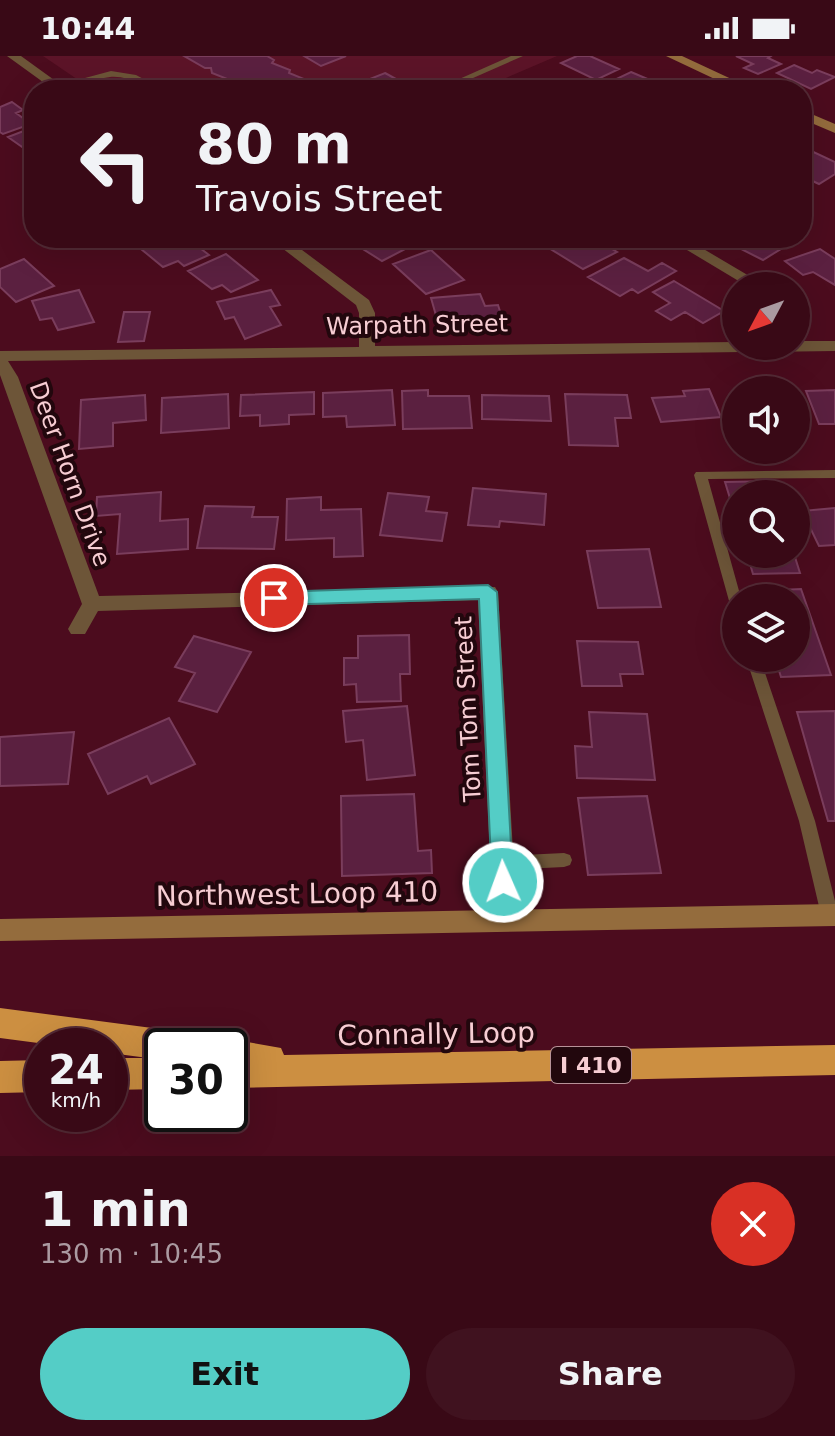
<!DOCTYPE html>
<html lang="en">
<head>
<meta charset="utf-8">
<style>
	:root { --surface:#390916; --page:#40121f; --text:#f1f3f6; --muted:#ab9aa1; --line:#532a35; --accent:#54cdc6 }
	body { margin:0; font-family:"DejaVu Sans",sans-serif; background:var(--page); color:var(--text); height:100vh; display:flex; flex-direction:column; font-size:30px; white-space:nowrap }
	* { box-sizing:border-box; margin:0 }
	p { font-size:26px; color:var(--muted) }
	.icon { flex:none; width:44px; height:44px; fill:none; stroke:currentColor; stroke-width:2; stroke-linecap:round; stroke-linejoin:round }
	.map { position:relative; height:1100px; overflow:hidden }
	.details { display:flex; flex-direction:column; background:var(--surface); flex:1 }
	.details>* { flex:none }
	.banner { position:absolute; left:24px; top:24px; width:788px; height:168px; border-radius:32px; box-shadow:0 8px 32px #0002,0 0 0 2px var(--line); background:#390916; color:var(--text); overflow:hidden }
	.needle { width:52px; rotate:229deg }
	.controls { position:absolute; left:722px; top:216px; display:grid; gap:16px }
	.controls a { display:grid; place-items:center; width:88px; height:88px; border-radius:50%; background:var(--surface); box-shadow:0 8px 32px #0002,0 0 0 2px var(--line); font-size:40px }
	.speed { position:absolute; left:24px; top:972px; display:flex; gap:16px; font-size:40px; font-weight:700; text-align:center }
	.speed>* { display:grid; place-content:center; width:104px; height:104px; border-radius:50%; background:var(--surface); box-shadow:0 8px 32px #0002,0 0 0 2px var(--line); line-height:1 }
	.speed small { font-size:20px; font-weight:400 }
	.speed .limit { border:4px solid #111; border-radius:12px; background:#fff; color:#111 }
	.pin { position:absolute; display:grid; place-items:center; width:68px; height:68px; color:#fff; margin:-34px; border:4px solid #fff; border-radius:50%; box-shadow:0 2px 8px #0007 }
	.me { position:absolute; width:88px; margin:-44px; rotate:358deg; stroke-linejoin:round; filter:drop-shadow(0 0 6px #0008) }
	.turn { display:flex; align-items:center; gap:28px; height:168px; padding:0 40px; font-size:36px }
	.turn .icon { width:104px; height:104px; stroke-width:2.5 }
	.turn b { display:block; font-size:56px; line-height:68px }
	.round { display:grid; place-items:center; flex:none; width:84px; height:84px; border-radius:42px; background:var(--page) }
	.head { display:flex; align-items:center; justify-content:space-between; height:136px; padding:0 40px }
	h1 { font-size:48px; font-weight:600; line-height:60px }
	.button { display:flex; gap:16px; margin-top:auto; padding:16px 40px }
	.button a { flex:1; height:92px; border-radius:48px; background:var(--accent); color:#111; font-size:32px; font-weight:600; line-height:92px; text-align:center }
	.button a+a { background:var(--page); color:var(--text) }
	.status { display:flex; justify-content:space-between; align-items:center; height:56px; padding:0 40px; background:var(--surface); direction:ltr }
	.status svg { height:22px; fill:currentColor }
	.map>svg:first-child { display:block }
	.built { fill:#5c1428 }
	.building { fill:#5b2040; stroke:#7a3d5c; stroke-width:2 }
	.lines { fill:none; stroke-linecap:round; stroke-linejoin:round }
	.lane { fill:#6d5538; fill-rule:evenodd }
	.street { fill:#6d5538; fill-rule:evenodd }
	.secondary { fill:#946c3d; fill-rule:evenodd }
	.highway { fill:#cc8f41; fill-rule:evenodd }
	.route { fill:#54cdc6; stroke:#378581; stroke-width:2 }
	.labels { text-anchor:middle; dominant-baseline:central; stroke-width:8; stroke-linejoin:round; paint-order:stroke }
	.shield { fill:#22070d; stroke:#b79298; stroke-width:2 }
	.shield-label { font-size:22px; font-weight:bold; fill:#f7cdd3 }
	.street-label { font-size:24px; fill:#f7cdd3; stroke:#22070d }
	.near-street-label { font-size:28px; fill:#f7cdd3; stroke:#22070d }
</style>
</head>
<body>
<div class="status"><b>10:44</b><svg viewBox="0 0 49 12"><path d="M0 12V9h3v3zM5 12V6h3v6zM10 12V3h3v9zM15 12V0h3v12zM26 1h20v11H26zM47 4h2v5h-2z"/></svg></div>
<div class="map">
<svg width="835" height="1100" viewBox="0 0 835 1100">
	<rect width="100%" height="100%" fill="#4c0c1e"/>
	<!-- built -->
	<path class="built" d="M43,0h514l-79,34h-385z"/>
	<!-- building -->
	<path class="building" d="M184,0h83l7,4 -2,3 18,7 -1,3 20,8 -1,4 16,5 -84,-1 -11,-6 1,-3 -18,-7 -1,-5h-6z
		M304,0h42l-25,10z
		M577,0h13l29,13 -23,11 -35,-17z
		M736,0h35l-3,2 13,6 -23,10 -14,-6 9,-4z
		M794,9l18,8 5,-3 18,7 -24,12 -34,-16z
		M631,16l33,14 -10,4 -13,-6 -18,6 -15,-7z
		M385,17l31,17h-74z
		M12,46l11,8 -7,3 15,11 -28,10 -3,-2v-25z
		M34,71v21l-9,1 -17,-12z
		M807,93l28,13v12l-16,10 -17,-8v-24z
		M155,182h32l22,17 -25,11 -6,-5 -15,6 -22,-18 13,-5 -5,-4z
		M355,182h46l12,7 -31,16 -32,-20z
		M559,182h34l24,14 -34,17 -39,-24z
		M750,182h38l6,3 -31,19 -20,-10 14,-8z
		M820,193l15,10v26l-22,-13 -10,3 -18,-14z
		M431,194l33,30 -38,14 -33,-30z
		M226,198l32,26 -27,12 -9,-7 -10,4 -24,-18z
		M624,202l24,13 14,-8 14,8 -38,22 -6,-4 -12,7 -32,-19z
		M24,203l30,27 -38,16 -16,-15v-18z
		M674,225l50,30 -21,12 -18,-11 -14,8 -15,-9 14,-8 -17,-11z
		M79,234l15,32 -36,8 -6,-12 -12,2 -8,-19z
		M271,234l9,15 -10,2 11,18 -36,14 -11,-22 -9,2 -8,-17z
		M480,238l5,12 13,-1 7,22 -64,6 -10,-35z
		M124,256h26l-6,29 -26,1z
		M709,333l12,28 -60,5 -9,-24 33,-2 -2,-5z
		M392,334l3,35 -48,2 -1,-11 -23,1v-24z
		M428,334v6h41l3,32 -69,1 -1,-38z
		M835,334v34h-16l-13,-33z
		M314,336v22l-25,1v9l-29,2v-11l-20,1 1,-21z
		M228,338l1,34 -68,5 1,-35z
		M565,338l62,1 4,23h-16l3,28 -49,-1z
		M145,339l1,25 -33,3v23l-34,3 2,-49z
		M482,339l67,1 2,25 -69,-2z
		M770,425l4,13h-38v24l-11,-36z
		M473,432l73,6 -2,31 -44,-4 -1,6 -31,-2z
		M161,436l-1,29 28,-2v30l-71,5 3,-40 -24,2 1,-19z
		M388,437l41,4 -3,14 21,2 -5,28 -62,-6z
		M321,441v13l40,-1 2,47 -29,1v-19l-48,2 1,-41z
		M205,450l49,1 -2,10h26l-4,32 -77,-1z
		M835,452v37l-16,1 -17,-35z
		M649,493l12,58 -63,1 -11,-57z
		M747,498h47l6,19 -47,1z
		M801,533l30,86 -50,2 -6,-19h21v-60h-40l-2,-7z
		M409,579l1,39h-10l1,27 -44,1 -1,-18 -12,1v-27h14v-22z
		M194,580l57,16 -34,60 -38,-11 16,-28 -20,-6z
		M577,585l61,1 5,32h-23l2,12h-40z
		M407,650l8,69 -48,5 -4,-40 -17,2 -3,-31z
		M835,655v110h-7l-31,-109z
		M589,656l58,2 8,66 -78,-2 -2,-32 17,1z
		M169,662l26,46 -44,20 -4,-8 -39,18 -20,-40z
		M74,676l-6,52 -68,2v-49z
		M414,738l4,57 13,-1 1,23 -90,3 -1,-80z
		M647,740l14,77 -73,2 -10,-77z"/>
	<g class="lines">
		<!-- lane -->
		<path class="lane" d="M511,0h12l-59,26 -7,-2z
			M111,15l25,4 28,15c-19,0 -33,-15 -54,-13 -18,2 -36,15 -54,12l29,-11z
			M835,414v8l-127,1 33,119h-5v11l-5,-1 -37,-133 2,-3z
			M746,602h14l55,163 20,80v20l-5,2 -6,-3 -3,-5 -22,-94z
			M564,797l6,2 2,5 -2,5 -6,2 -62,3 -6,-2 -2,-5 2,-5 6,-2z"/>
		<!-- street -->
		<path class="street" d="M7,0h14l47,34h-14z
			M269,182h17l83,62 6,13v33l361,-4v4h60v-5h39v10l-827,10 10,16 81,219 396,-9 3,5 19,328 -3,8 -9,3 -9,-3 -3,-8 -15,-320 -380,11 -13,23h-14l-3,-5 14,-25 -82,-229v-24l359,-4v-34l-3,-8z
			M667,182h18l81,48h-19z"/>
		<!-- secondary -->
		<path class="secondary" d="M666,0h16l73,34h-17z
			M802,54l33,14v9l-33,-14z
			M835,848v22l-835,15v-22z"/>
		<!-- highway -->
		<path class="highway" d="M0,952l175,23 11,4 5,11h-29v43l-52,1v-32h38l-38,-5v-7h-49l-61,-8z
			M230,983l51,9 3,7 551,-10v30l-605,13v-42h-12z
			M42,1004v32l-42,1v-32z"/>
	</g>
	<!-- route -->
	<path class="route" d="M488,529l9,7 16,290 -3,7 -7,2 -8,-2 -3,-7 -13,-283 -205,6 -9,-7 9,-6z"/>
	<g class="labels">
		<!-- shield labels -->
		<rect class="shield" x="551" y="991" width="80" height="36" rx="6"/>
		<g class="shield-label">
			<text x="591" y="1009">I 410</text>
		</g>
		<!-- street labels -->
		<g class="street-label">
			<text transform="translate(417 269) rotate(-1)">Warpath Street</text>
			<text transform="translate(70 418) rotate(70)">Deer Horn Drive</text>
			<text transform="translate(468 653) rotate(-93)">Tom Tom Street</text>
		</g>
		<!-- near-street labels -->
		<g class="near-street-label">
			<text transform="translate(297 838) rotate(-1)">Northwest Loop 410</text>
			<text transform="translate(436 978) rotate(-1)">Connally Loop</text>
		</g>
	</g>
</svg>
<div class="controls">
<a><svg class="needle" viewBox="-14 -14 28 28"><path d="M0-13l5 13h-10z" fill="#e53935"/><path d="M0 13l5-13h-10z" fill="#ab9aa1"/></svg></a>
<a><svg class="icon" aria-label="sound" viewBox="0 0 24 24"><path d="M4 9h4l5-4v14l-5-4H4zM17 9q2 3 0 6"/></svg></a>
<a><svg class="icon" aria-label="search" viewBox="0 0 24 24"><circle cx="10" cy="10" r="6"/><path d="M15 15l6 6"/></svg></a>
<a><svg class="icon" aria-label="layers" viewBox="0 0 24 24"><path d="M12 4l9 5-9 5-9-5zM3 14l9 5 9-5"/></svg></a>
</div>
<div class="speed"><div>24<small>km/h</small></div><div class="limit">30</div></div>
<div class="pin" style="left:274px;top:542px;background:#d93025"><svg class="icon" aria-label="arrive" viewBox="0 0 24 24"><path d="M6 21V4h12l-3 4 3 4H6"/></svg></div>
<svg class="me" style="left:503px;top:826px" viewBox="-20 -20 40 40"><circle r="17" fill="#54cdc6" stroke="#fff" stroke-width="3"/><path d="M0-11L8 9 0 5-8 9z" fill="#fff"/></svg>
<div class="banner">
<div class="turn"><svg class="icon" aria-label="left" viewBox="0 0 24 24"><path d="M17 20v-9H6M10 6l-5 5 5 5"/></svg><div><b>80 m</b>Travois Street</div></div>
</div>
</div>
<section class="details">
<div class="head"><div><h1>1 min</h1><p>130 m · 10:45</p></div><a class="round" style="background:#d93025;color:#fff"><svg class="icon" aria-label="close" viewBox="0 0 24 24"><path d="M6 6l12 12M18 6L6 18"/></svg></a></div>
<div class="button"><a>Exit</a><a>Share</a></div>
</section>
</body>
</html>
